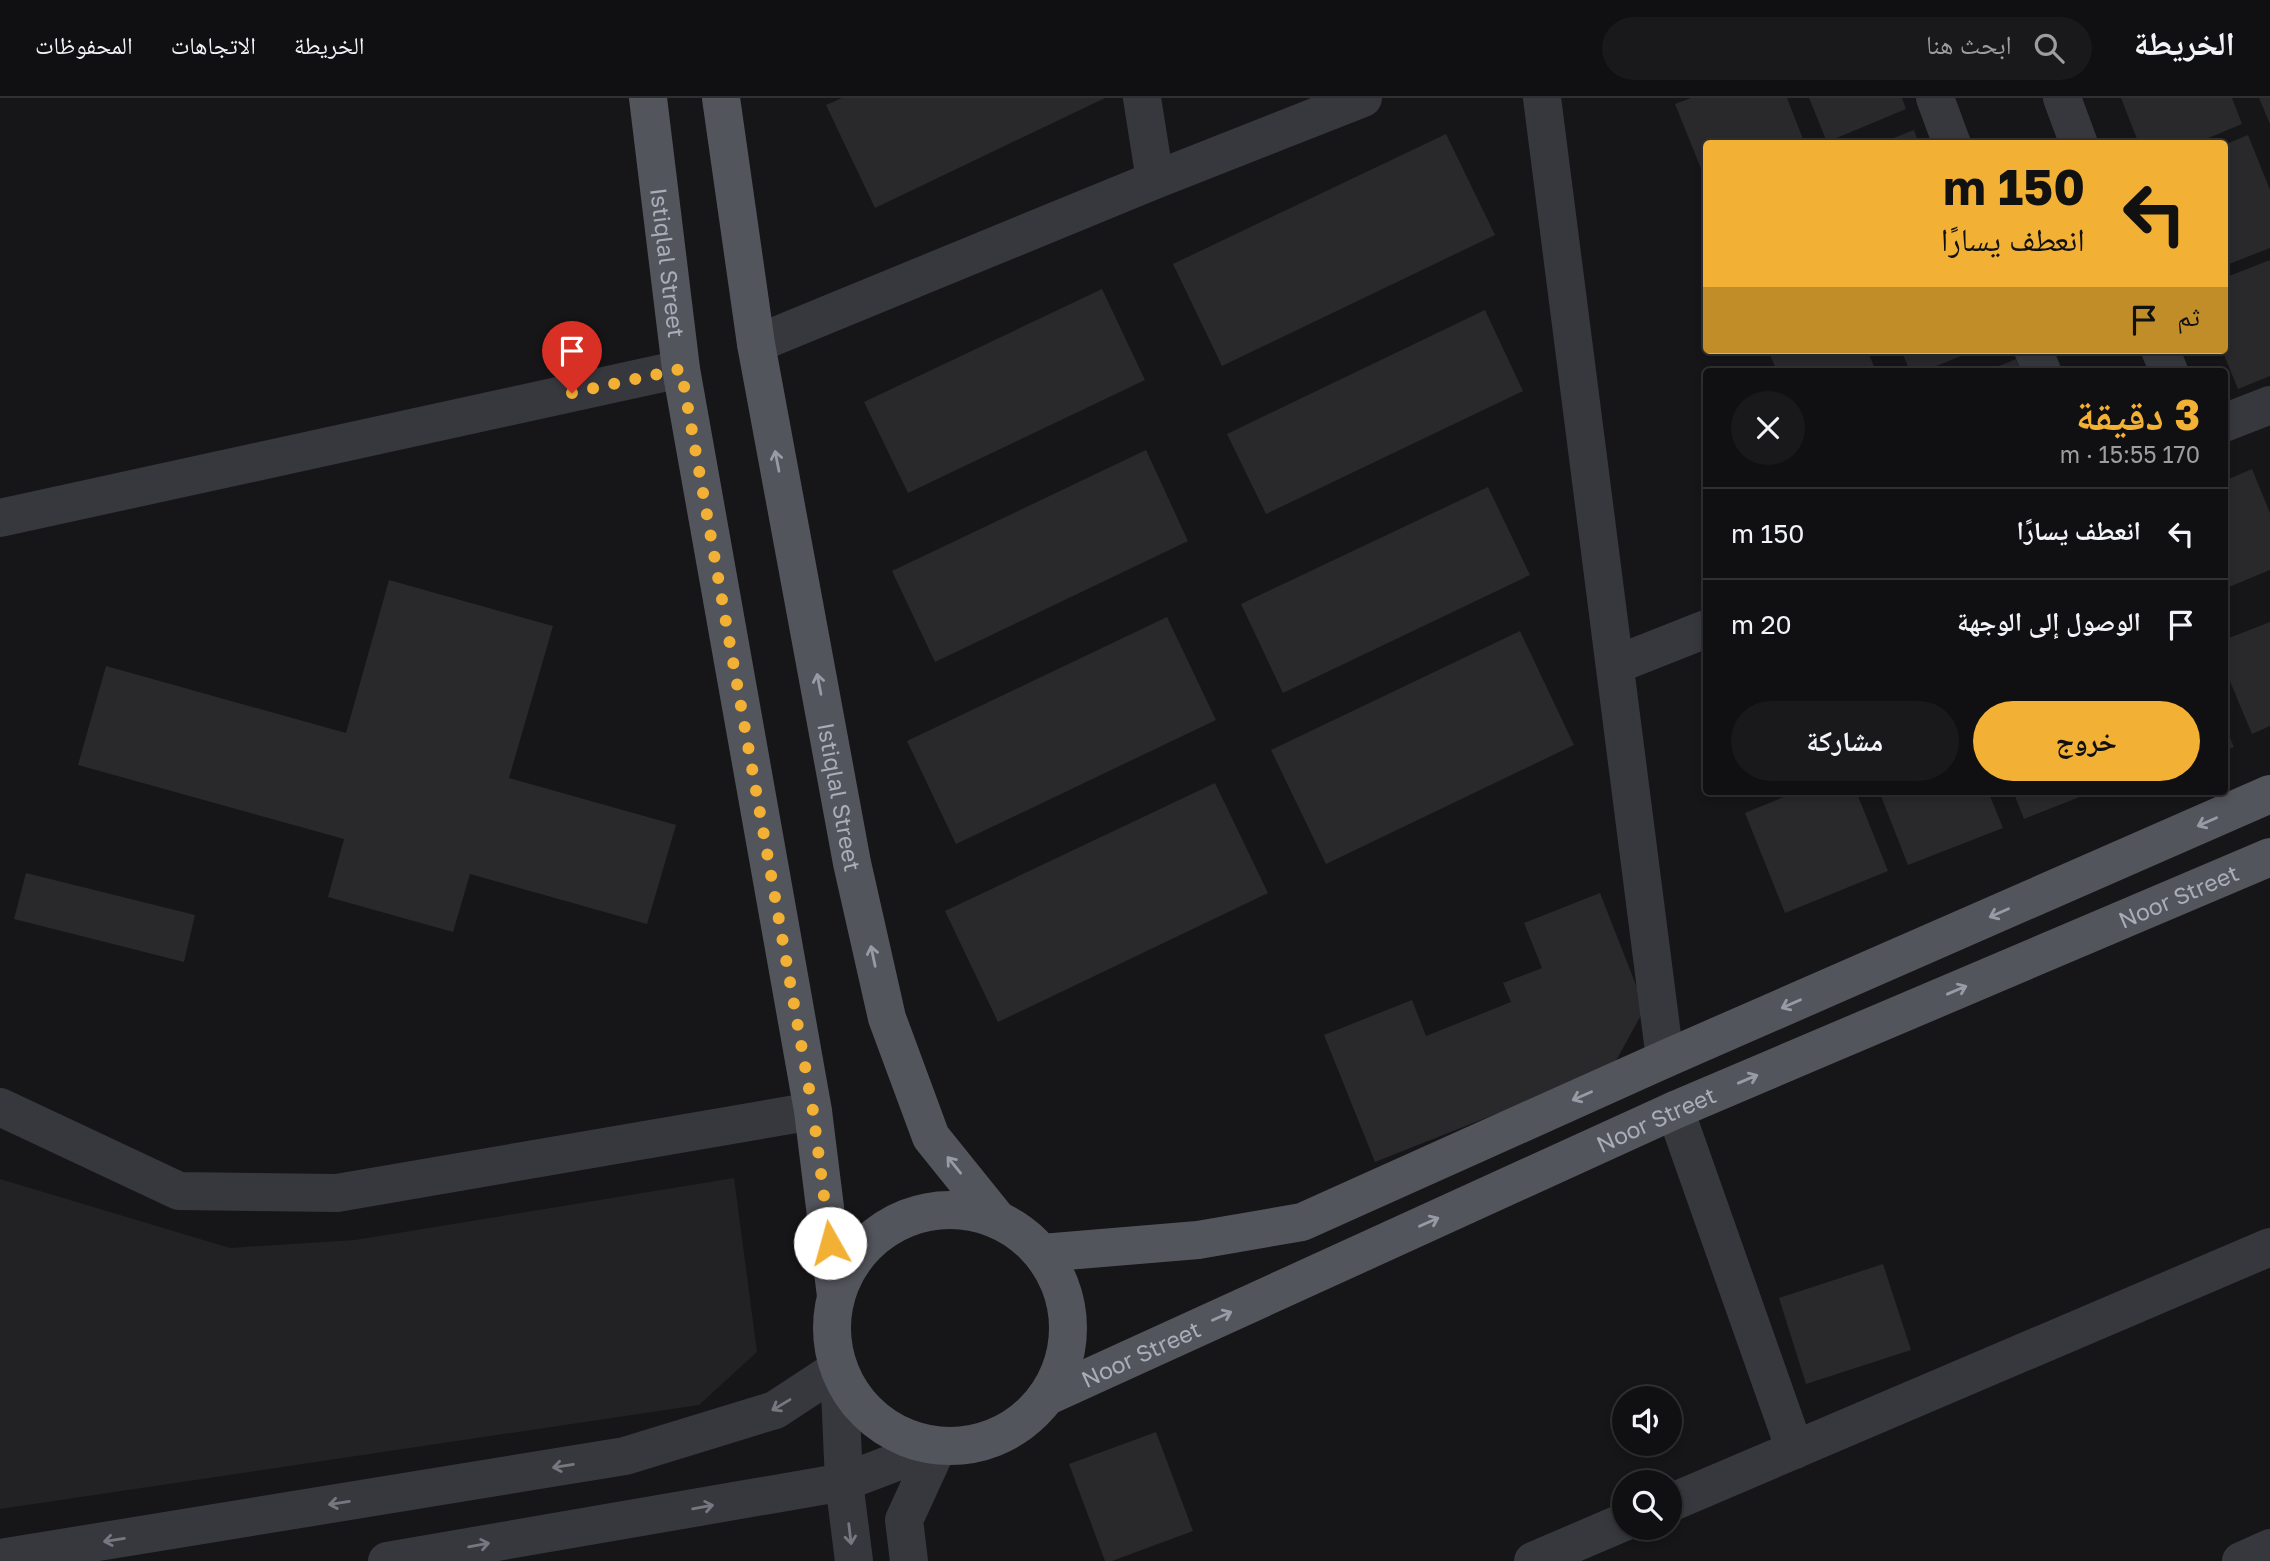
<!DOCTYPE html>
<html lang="ar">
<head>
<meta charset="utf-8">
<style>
	:root { --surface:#101012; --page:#19191b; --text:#f1f3f6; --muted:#9c9d9f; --line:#303032; --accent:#f2b134 }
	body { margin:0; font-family:"Golos Text","Noto Naskh Arabic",sans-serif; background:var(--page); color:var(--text); direction:rtl; height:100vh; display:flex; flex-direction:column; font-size:26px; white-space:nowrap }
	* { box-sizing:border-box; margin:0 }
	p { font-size:23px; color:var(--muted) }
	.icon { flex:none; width:38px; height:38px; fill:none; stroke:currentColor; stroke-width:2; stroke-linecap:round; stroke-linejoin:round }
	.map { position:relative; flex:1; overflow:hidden; direction:ltr }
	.drawer { position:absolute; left:1703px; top:270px; width:525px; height:427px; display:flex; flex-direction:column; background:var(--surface); border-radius:7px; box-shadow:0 4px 10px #0003,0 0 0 2px var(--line); direction:rtl }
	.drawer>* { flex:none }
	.hud { position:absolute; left:1703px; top:42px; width:525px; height:214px; border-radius:7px; box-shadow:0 4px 10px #0003,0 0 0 2px var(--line); direction:rtl; background:#f2b134; color:#111; overflow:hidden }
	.buttons { position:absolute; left:1612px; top:1288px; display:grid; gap:14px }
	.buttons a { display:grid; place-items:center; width:70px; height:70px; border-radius:50%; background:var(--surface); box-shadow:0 4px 10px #0003,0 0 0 2px var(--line); font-size:35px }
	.pin { position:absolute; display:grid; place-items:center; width:60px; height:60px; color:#fff; margin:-72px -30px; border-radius:50% 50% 50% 0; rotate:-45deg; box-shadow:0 0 7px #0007 }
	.pin .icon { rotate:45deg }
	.me { position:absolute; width:77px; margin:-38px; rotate:353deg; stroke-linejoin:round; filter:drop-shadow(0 0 5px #0008) }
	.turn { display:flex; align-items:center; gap:24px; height:147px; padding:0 28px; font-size:32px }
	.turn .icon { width:91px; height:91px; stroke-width:2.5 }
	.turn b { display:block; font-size:49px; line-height:60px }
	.then { display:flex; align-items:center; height:66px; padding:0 28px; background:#0003; gap:14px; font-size:26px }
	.round { display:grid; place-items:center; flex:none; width:74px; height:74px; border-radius:37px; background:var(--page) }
	.headline { display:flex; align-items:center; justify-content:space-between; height:119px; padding:0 28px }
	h1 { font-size:42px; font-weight:700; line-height:52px; color:var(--accent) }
	.cta { display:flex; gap:14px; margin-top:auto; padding:14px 28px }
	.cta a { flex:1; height:80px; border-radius:42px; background:var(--accent); color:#111; font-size:28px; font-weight:700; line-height:80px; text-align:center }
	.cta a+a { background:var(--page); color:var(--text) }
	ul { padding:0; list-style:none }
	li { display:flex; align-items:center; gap:21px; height:91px; padding:0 28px; border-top:2px solid var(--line) }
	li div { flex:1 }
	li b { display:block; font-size:26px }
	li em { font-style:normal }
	header { display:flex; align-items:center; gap:42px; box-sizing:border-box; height:98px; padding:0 35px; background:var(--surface); border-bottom:2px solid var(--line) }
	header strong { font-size:33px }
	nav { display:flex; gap:38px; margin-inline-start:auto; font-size:24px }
	.search { width:490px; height:63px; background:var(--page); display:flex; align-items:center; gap:18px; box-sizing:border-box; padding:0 24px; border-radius:38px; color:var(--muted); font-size:26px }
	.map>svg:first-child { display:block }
	.built { fill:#222225 }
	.building { fill:#29292c }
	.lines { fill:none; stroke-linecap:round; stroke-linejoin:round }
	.minor { stroke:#37383d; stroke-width:38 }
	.major { stroke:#53555c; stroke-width:38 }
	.oneway { stroke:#979ba6 }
	.oneway2 { stroke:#757881 }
	.route { stroke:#f2b134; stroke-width:12; stroke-dasharray:0 21.6 }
	.labels { text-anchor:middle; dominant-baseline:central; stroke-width:7; stroke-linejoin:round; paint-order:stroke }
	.street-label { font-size:23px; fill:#a8adb8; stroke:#111113 }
</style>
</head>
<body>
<header>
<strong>الخريطة</strong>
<div class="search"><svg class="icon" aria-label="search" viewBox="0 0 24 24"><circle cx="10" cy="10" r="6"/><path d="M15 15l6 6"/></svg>ابحث هنا</div>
<nav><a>الخريطة</a><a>الاتجاهات</a><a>المحفوظات</a></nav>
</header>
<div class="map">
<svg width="2270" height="1463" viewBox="0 0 2270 1463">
	<rect width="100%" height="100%" fill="#161618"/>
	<!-- built -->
	<path class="built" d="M734,1080l23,174 -58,53 -699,104v-330l230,69 125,-8z"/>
	<!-- building -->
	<path class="building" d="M842,0h263l-230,110 -49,-103z
		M1691,0h96l18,46h-99v37l-31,-77z
		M1809,0h93l4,11 -79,33z
		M2121,0h111l10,26 -48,20h-55z
		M2259,0h11v26z
		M1914,32l5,14h-38v-1z
		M1446,36l49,101 -273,131 -49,-102z
		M2248,37l22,55v58l-46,18v-121z
		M2270,162v116l-32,13 -16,-39h2v-72z
		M1102,191l43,91 -237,113 -44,-91z
		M1485,212l38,81 -257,123 -39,-80z
		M1768,252h99l9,21h-99z
		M1901,252h75l-52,21h-14z
		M2016,261l5,12h-34z
		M1146,352l42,91 -253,121 -43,-91z
		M2252,371l18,44v57l-46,19v-108z
		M1488,389l42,88 -247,118 -42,-89z
		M389,482l164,46 -44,152 167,47 -29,99 -177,-50 -17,58 -125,-35 16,-58 -266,-74 28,-99 240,67z
		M1167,519l49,103 -260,124 -49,-103z
		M2270,524v104l-18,8 -28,-67v-27z
		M1520,533l54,114 -248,119 -55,-114z
		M2224,626l10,23 -10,4z
		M1215,685l53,110 -270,129 -53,-111z
		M1798,693h58l32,80 -103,42 -40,-100z
		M1879,693h109l15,37 -95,37z
		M2013,693h82l-71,28z
		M26,775l169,42 -11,47 -170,-43z
		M1600,795l45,115 -33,60 -237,94 -51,-127 88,-35 14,36 85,-34 -8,-19 39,-15 -18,-45z
		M1883,1166l28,86 -105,34 -27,-86z
		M1156,1334l37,99 -81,30h-7l-36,-97z"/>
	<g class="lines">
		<!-- minor -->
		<path class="minor" d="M1142,0l13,82
			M1542,0l123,961
			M1935,0l17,46
			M2062,0l17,46
			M756,246l399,-164 208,-82
			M2033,252l9,21
			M2160,252l9,21
			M2224,325l46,-18
			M0,420l681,-149
			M1615,567l91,-36
			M0,1009l179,84 158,2 476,-82
			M1675,1012l120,340
			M839,1270l5,114 10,79
			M1670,1405l600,-256
			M0,1460l625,-102 150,-46 64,-42
			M387,1463l457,-79 94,-36
			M909,1463l-5,-41 34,-74
			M1533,1463l91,-39
			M2241,1463l29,-13"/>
		<!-- major -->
		<g class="major">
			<path id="s1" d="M648,0l33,271 132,742 23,185"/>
			<path id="s2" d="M721,0l35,246 96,519 35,155 44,119 66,82"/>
			<circle cx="950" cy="1230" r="118"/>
			<path d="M1042,1155l156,-13 104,-18 363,-163 605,-265"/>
			<path id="s3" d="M1048,1298l627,-286 595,-253"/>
		</g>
	</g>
	<!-- one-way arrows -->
	<defs><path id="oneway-shaft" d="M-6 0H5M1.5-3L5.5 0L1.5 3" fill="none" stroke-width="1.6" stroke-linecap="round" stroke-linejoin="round" transform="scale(1.75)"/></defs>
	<g class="oneway">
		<use href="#oneway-shaft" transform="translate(777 363) rotate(-101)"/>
		<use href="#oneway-shaft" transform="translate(819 586) rotate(-101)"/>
		<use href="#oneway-shaft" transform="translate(2207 724) rotate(156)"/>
		<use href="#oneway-shaft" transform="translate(1999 815) rotate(156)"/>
		<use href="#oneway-shaft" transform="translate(873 858) rotate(-102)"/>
		<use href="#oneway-shaft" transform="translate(1957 892) rotate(-23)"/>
		<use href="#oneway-shaft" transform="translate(1791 906) rotate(156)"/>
		<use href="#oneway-shaft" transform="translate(1748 981) rotate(-23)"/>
		<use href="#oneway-shaft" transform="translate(1582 998) rotate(156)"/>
		<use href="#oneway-shaft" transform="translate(954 1067) rotate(-129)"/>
		<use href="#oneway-shaft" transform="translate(1429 1124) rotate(-24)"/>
		<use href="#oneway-shaft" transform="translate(1222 1218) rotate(-24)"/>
	</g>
	<g class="oneway2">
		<use href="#oneway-shaft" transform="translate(781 1307) rotate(149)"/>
		<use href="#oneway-shaft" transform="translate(563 1368) rotate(171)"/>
		<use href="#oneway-shaft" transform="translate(339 1405) rotate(171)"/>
		<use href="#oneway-shaft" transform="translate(703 1409) rotate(-10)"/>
		<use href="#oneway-shaft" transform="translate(850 1436) rotate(83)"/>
		<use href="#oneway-shaft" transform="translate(114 1442) rotate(171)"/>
		<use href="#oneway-shaft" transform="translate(479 1447) rotate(-10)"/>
	</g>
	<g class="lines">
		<!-- route -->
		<path class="route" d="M572,295l109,-24 132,742 17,132"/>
	</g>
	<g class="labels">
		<!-- street labels -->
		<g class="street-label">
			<text stroke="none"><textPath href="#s1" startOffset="166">Istiqlal Street</textPath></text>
			<text stroke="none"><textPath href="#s2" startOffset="709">Istiqlal Street</textPath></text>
			<text stroke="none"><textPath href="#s3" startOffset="1236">Noor Street</textPath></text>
			<text stroke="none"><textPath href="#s3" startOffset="668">Noor Street</textPath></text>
			<text stroke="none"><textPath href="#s3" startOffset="102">Noor Street</textPath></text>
		</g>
	</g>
</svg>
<div class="buttons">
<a><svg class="icon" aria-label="sound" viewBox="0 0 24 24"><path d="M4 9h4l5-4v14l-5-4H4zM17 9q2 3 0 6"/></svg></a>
<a><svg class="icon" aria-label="search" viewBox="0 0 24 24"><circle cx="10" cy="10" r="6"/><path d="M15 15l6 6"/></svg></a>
</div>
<div class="pin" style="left:572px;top:295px;background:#d93025"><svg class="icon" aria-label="arrive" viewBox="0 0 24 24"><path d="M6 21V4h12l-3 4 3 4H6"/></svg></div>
<svg class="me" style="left:830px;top:1145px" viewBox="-20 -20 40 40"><circle r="19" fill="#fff"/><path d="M0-13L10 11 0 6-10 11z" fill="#f2b134"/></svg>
<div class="hud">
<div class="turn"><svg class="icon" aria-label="left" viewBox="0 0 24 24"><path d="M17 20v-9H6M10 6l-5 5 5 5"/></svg><div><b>150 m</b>انعطف يسارًا</div></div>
<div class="then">ثم<svg class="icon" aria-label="arrive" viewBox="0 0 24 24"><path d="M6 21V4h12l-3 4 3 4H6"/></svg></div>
</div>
<section class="drawer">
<div class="headline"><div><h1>3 دقيقة</h1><p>170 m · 15:55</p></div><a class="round"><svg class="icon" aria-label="close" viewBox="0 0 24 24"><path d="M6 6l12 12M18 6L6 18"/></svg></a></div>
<ul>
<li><svg class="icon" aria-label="left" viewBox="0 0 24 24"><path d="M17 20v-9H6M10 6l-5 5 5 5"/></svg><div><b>انعطف يسارًا</b></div><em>150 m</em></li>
<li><svg class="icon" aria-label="arrive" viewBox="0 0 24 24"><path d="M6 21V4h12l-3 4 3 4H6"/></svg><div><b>الوصول إلى الوجهة</b></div><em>20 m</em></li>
</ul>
<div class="cta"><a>خروج</a><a>مشاركة</a></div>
</section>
</div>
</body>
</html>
